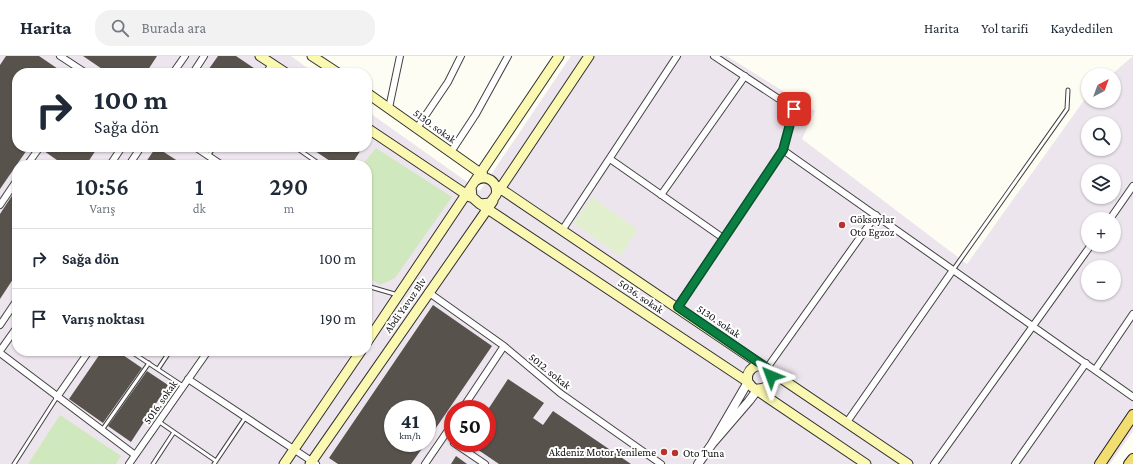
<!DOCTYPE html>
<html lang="tr">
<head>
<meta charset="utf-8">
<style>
	:root { --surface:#fff; --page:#f2f2f3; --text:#1f2937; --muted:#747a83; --line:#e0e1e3 }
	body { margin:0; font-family:"Crimson Pro",serif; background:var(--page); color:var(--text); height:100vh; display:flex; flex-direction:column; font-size:15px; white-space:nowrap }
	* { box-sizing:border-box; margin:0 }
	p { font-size:13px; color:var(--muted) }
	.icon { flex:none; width:22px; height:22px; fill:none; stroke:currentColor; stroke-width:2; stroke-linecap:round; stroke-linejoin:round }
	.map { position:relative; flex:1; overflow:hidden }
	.sheet { position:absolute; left:12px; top:104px; width:360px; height:196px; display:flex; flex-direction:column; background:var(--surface); border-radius:16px; box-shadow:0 1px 3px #0004 }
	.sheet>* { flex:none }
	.hud { position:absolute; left:12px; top:12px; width:360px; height:84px; border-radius:16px; box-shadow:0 1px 3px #0004; background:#fff; color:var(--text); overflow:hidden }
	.needle { width:26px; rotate:41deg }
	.tools { position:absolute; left:1081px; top:12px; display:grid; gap:8px }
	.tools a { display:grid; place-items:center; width:40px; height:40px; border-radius:50%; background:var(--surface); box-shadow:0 1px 3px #0004; font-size:20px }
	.speed { position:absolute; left:384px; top:344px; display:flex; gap:8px; font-size:20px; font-weight:700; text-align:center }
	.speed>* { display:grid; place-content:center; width:52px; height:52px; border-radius:50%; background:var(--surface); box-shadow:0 1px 3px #0004; line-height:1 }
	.speed small { font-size:10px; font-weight:400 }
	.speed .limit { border:6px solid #d22; background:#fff; color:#111 }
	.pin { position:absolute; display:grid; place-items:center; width:34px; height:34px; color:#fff; margin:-17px; border-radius:8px; box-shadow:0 2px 6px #0006 }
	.me { position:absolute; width:44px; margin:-22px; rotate:316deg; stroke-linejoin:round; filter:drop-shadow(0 0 3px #0008) }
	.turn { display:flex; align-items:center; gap:14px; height:84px; padding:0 16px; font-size:18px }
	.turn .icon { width:52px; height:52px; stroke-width:2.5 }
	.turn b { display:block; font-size:28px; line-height:34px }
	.eta { display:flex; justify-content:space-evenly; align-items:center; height:68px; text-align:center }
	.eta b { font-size:24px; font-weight:600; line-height:28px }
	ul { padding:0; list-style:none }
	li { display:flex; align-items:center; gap:12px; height:60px; padding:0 16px; border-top:1px solid var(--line) }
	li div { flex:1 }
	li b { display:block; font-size:15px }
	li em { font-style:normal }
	header { display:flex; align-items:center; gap:24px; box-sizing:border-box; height:56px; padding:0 20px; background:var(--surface); border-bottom:1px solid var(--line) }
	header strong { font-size:19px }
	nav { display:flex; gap:22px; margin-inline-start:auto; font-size:14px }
	.search { width:280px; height:36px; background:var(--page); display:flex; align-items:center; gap:10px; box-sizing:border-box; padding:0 14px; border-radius:16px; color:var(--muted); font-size:15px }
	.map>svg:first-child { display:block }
	.industrial { fill:#ede5ed; fill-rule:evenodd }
	.green { fill:#d0e8bd }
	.pitch { fill:#e1efcf }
	.building { fill:#58524c }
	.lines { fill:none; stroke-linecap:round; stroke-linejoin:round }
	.service-casing { stroke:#424242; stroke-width:5 }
	.minor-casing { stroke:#424242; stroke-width:8 }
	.tertiary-casing { stroke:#424242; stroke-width:10 }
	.secondary-casing { stroke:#313131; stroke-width:11 }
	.primary-casing { stroke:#202020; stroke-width:12 }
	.service { stroke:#fff; stroke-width:3 }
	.minor { stroke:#fff; stroke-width:6 }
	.tertiary { stroke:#fff; stroke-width:8 }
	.secondary { stroke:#fbf9b1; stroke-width:9 }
	.primary { stroke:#f1dd70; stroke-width:10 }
	.route-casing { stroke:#07532c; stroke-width:10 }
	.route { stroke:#0b8043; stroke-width:7 }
	.poi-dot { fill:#b9332e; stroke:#fff; stroke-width:1.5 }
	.labels { text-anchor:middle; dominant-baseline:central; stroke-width:4; stroke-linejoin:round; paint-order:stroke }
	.street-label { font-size:11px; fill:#0f0f0f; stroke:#fff }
	.poi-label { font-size:11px; fill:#0f0f0f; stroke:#fff; text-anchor:start }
</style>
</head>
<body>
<header>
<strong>Harita</strong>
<div class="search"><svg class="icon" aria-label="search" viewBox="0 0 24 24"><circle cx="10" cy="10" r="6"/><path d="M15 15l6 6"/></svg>Burada ara</div>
<nav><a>Harita</a><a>Yol tarifi</a><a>Kaydedilen</a></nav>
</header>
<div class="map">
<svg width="1133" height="408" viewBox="0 0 1133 408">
	<rect width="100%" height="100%" fill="#fefdf3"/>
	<!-- industrial -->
	<path class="industrial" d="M0,0h291l23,17h-297v74h350v-36l113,80 91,-135h156l88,55 -13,28 165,125 120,-168 1,-1v6h26v-26h-3l22,-19v375l-23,33h-1110zM1088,67h26v26h-26zM17,109h350v186h-350zM1088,115h26v26h-26zM1088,163h26v26h-26zM1088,211h26v26h-26zM393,353h34v34h-34zM453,353h34v34h-34z"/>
	<!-- green -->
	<path class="green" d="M376,92l76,49 -57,81 -15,7 -13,-9v-111h-5z
		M60,359l61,41 -5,8h-88z"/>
	<!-- pitch -->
	<path class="pitch" d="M592,141l46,33 -18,26 -46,-33z"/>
	<!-- building -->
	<path class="building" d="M6,0h33l25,17h-47v74h12l-29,42v-124z
		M83,0h74l-11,17h-38z
		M218,0h18l25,17h-55z
		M47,91h51l-12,18h-22l-20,-14z
		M156,91l28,18h-40z
		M309,91h54l-12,18h-15z
		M17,132v85l-17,26v-85z
		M433,249l59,41 -65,95v-32h-34v34h33l-15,21h-73l-9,-6z
		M102,295h15l25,17 -39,55 -34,-24z
		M147,315l21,14 -37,57 -23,-16z
		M508,323l36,24 -11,15 10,7 10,-14 78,53h-132l-31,-21h19v-32z
		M456,400l11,8h-16z"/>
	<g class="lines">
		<defs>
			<path id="service" d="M264,17l6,-8
				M295,91l26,18
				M208,100l6,-9
				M953,214l114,-161 1,-19
				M367,230l31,9
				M130,295l53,35
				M158,313l12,-18
				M158,365l58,40
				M102,374l47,-67
				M14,408l43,-67
				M153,408l21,-32
				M214,408l31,-46"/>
			<path id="minor" d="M60,0l26,17
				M173,17l12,-17
				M193,17l11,-17
				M389,52l11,-52
				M417,72l31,-46 13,-26
				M195,91l27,18
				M783,94l350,247
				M451,96l25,-38 32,-58
				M610,103l113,79
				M27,109l13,-18
				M110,109l12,-18
				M129,109l12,-18
				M661,139l84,-119
				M0,149l17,-25
				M1110,163l23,-33
				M563,173l114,-173
				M428,236l76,54 56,47 101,71
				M677,251l106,-157 11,-41 -80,-53
				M0,269l17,-25
				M0,295l17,-24
				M0,297l135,102
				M767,312l109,-153
				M1095,314l38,-56
				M188,323l128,85
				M57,341l32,-46
				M462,353l42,-63
				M847,366l106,-152
				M454,387l31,21
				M129,408l79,-113
				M425,408l28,-41
				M934,408l157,-219
				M1015,408l71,-101"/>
			<path id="tertiary" d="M748,326l-36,62 37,-43 9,-12
				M698,408l14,-20"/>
			<path id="secondary" d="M260,0l26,17
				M312,0l26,17
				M367,37l116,82
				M367,72l103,69
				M475,125l84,-125
				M495,129l413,279
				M498,136l91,-136
				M480,148l268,178 4,5 114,77
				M367,286l108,-161c11,-8 24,1 21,14l-6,8 -10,1 -8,-7 -1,-10
				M748,326c-3,-12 8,-20 19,-14 9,9 3,21 -9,21
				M284,408l77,-113
				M310,408l183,-263"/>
			<path id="primary" d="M1100,408l33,-49
				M1129,408l4,-5"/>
		</defs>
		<!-- service casing -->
		<use href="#service" class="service-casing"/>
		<!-- minor casing -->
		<use href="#minor" class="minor-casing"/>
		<!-- tertiary casing -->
		<use href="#tertiary" class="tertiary-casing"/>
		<!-- secondary casing -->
		<use href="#secondary" class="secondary-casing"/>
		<!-- primary casing -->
		<use href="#primary" class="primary-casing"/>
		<!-- service -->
		<use href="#service" class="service"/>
		<!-- minor -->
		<use href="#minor" class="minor"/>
		<!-- tertiary -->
		<use href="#tertiary" class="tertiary"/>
		<!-- secondary -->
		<use href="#secondary" class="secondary"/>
		<!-- primary -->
		<use href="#primary" class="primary"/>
	</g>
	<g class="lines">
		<defs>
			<path id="route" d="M771,320l-4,-8 -89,-61 105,-157 11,-41"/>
		</defs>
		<!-- route casing -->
		<use href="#route" class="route-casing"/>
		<!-- route -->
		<use href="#route" class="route"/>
	</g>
	<!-- markers -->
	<g class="poi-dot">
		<circle cx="842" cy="169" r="4"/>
		<circle cx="664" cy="396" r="4"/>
		<circle cx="675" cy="397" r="4"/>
	</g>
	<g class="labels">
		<!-- street labels -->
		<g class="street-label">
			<text transform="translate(435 70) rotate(36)">5130. sokak</text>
			<text transform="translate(641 240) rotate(34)">5036. sokak</text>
			<text transform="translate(405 249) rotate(-55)">Abdi Yavuz Blv</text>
			<text transform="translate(719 265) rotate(34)">5130. sokak</text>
			<text transform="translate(550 315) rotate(39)">5012. sokak</text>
			<text transform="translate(160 346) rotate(-55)">5016. sokak</text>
		</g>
		<!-- poi labels -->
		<g class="poi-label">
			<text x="850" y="163">Göksoylar<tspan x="850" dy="13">Oto Egzoz</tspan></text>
			<text x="656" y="396" text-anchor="end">Akdeniz Motor Yenileme</text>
			<text x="683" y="397">Oto Tuna</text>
		</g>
	</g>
</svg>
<div class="tools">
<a><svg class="needle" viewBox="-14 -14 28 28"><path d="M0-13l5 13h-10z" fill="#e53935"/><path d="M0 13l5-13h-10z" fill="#747a83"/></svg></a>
<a><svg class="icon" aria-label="search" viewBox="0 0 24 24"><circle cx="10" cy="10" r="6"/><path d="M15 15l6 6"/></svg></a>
<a><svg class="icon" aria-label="layers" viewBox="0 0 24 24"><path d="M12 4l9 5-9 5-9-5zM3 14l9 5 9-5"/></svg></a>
<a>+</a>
<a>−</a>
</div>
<div class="speed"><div>41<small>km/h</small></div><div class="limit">50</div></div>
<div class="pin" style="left:794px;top:53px;background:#d93025"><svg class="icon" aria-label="arrive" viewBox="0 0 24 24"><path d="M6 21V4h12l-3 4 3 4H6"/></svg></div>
<svg class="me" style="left:771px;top:320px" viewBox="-20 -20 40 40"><path d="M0-17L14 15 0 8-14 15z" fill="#0b8043" stroke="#fff" stroke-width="4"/></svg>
<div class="hud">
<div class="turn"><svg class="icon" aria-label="right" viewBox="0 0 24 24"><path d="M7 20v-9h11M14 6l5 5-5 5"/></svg><div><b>100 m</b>Sağa dön</div></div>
</div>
<section class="sheet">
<div class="eta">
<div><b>10:56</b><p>Varış</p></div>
<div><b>1</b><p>dk</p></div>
<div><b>290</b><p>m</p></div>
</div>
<ul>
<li><svg class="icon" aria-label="right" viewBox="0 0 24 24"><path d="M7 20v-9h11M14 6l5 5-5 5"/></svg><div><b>Sağa dön</b></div><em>100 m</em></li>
<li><svg class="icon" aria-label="arrive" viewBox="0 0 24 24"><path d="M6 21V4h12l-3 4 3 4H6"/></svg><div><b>Varış noktası</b></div><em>190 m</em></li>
</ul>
</section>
</div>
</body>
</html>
